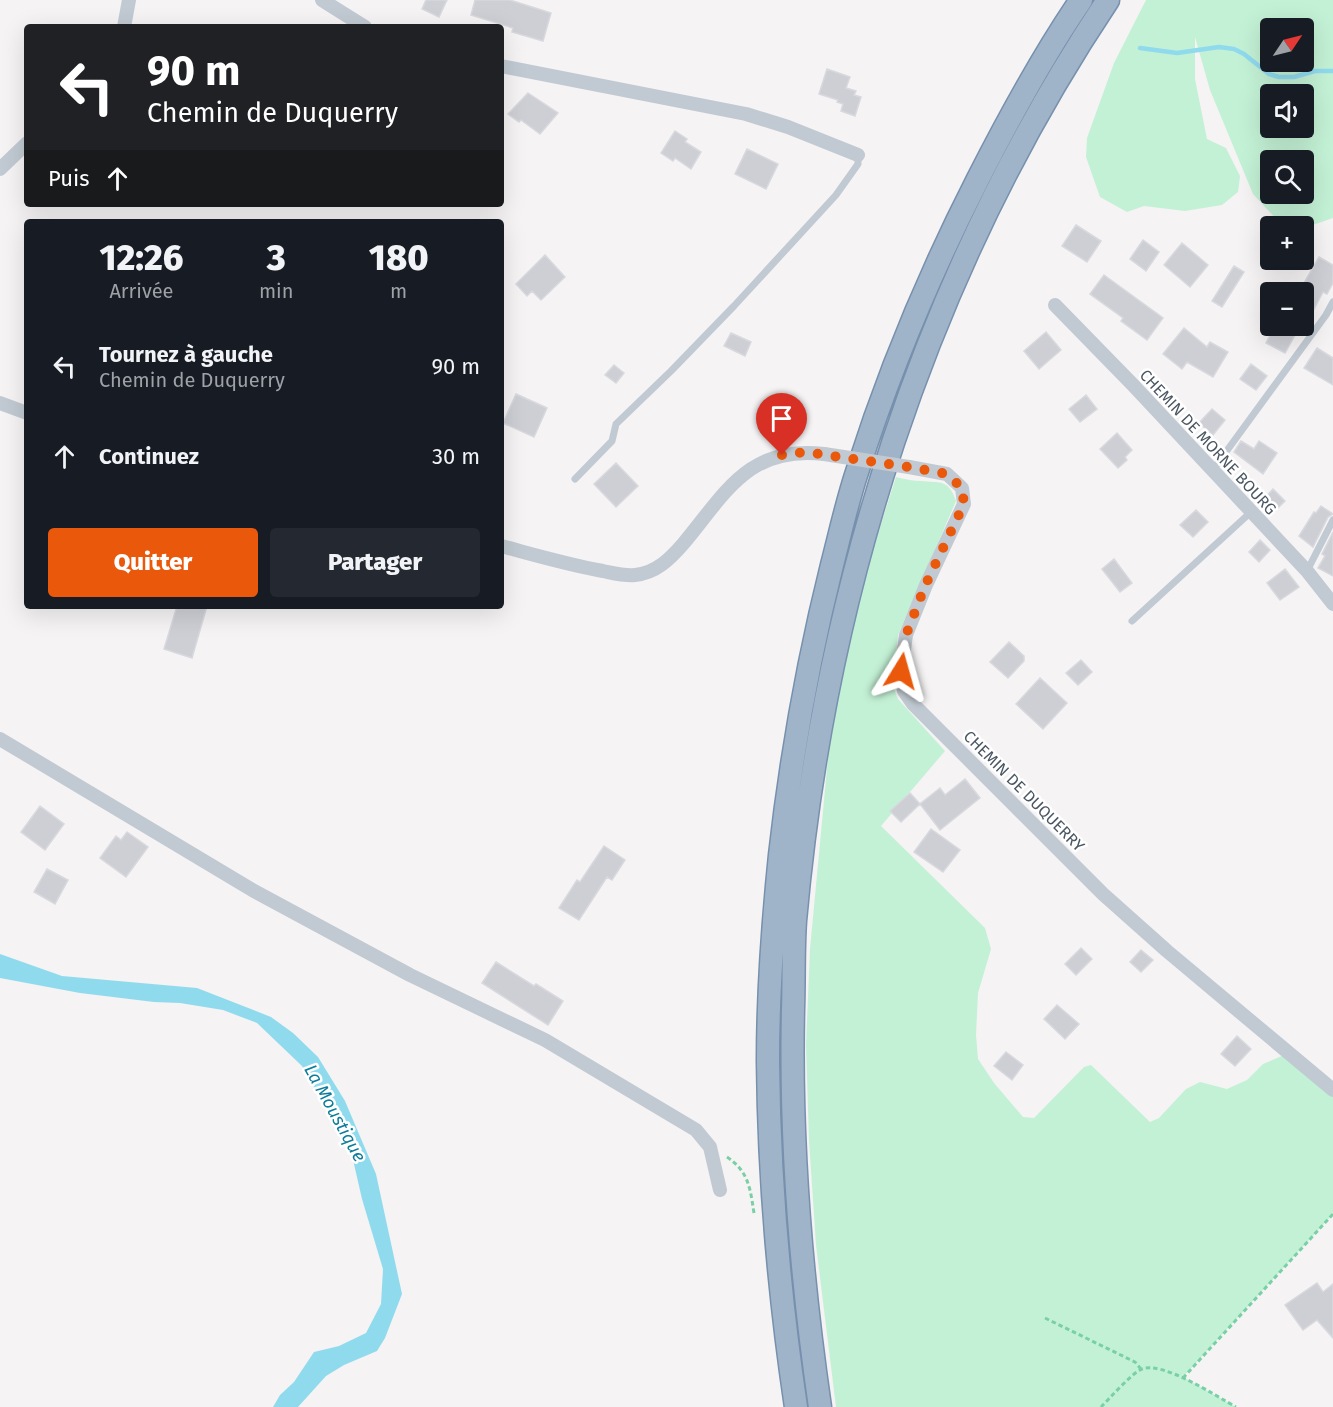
<!DOCTYPE html>
<html lang="fr">
<head>
<meta charset="utf-8">
<style>
	:root { --surface:#171b24; --page:#242831; --text:#f1f3f6; --muted:#9ea1a6; --accent:#ea580c }
	body { margin:0; font-family:"Fira Sans",sans-serif; background:var(--page); color:var(--text); height:100vh; display:flex; flex-direction:column; font-size:22px; white-space:nowrap }
	* { box-sizing:border-box; margin:0 }
	p { font-size:20px; color:var(--muted) }
	.icon { flex:none; width:33px; height:33px; fill:none; stroke:currentColor; stroke-width:2; stroke-linecap:round; stroke-linejoin:round }
	.map { position:relative; flex:1; overflow:hidden }
	.side { position:absolute; left:24px; top:219px; width:480px; height:390px; display:flex; flex-direction:column; background:var(--surface); border-radius:6px; box-shadow:0 6px 24px #0002 }
	.side>* { flex:none }
	.banner { position:absolute; left:24px; top:24px; width:480px; height:183px; border-radius:6px; box-shadow:0 6px 24px #0002; background:#202124; color:#fff; overflow:hidden }
	.needle { width:39px; rotate:55deg }
	.buttons { position:absolute; left:1260px; top:18px; display:grid; gap:12px }
	.buttons a { display:grid; place-items:center; width:54px; height:54px; border-radius:6px; background:var(--surface); box-shadow:0 6px 24px #0002; font-size:30px }
	.pin { position:absolute; display:grid; place-items:center; width:51px; height:51px; color:#fff; margin:-62px -26px; border-radius:50% 50% 50% 0; rotate:-45deg; box-shadow:0 0 6px #0007 }
	.pin .icon { rotate:45deg }
	.me { position:absolute; width:66px; margin:-33px; rotate:8deg; stroke-linejoin:round; filter:drop-shadow(0 0 4px #0008) }
	.turn { display:flex; align-items:center; gap:21px; height:126px; padding:0 24px; font-size:27px }
	.turn .icon { width:78px; height:78px; stroke-width:2.5 }
	.turn b { display:block; font-size:42px; line-height:51px }
	.then { display:flex; align-items:center; height:57px; padding:0 24px; background:#0003; gap:12px; font-size:22px }
	.eta { display:flex; justify-content:space-evenly; align-items:center; height:102px; text-align:center }
	.eta b { font-size:36px; font-weight:800; line-height:42px }
	.cta { display:flex; gap:12px; margin-top:auto; padding:12px 24px }
	.cta a { flex:1; height:69px; border-radius:6px; background:var(--accent); color:#fff; font-size:24px; font-weight:800; line-height:69px; text-align:center }
	.cta a+a { background:var(--page); color:var(--text) }
	ul { padding:0; list-style:none }
	li { display:flex; align-items:center; gap:18px; height:90px; padding:0 24px }
	li div { flex:1 }
	li b { display:block; font-size:22px }
	li em { font-style:normal }
	.map>svg:first-child { display:block }
	.green { fill:#c3f1d5; fill-rule:evenodd }
	.water { fill:#90daee }
	.lines { fill:none; stroke-linecap:round; stroke-linejoin:round }
	.stream { stroke:#90daee; stroke-width:4.5 }
	.building { fill:#cdcfd5; stroke:#d7d9de; stroke-width:1.5 }
	.trunk-casing { stroke:#7690ad; stroke-width:25 }
	.path { stroke:#7ad0a6; stroke-width:3; stroke-dasharray:4.5 3; stroke-linecap:butt }
	.service { stroke:#c1cad2; stroke-width:7 }
	.minor { stroke:#c1cad2; stroke-width:14 }
	.trunk { stroke:#9fb4c9; stroke-width:22 }
	.minor-bridge { stroke:#c1cad2; stroke-width:14 }
	.route { stroke:#ea580c; stroke-width:10; stroke-dasharray:0 18 }
	.labels { text-anchor:middle; dominant-baseline:central; stroke-width:5; stroke-linejoin:round; paint-order:stroke }
	.street-label { font-size:16px; fill:#4a5661; stroke:#fff }
	.water-label { font-size:18px; font-style:italic; fill:#0c7c9b; stroke:#fff }
</style>
</head>
<body>
<div class="map">
<svg width="1333" height="1407" viewBox="0 0 1333 1407">
	<rect width="100%" height="100%" fill="#f5f3f3"/>
	<!-- green -->
	<path class="green" d="M1146,0h187v218l-29,10v-2h-10l-16,-5 -25,-27 -43,-104 -15,-53v42l12,60 19,9 14,28 -2,16 -16,13 -37,6 -41,-5 -17,6 -27,-15 -14,-40 1,-19 27,-75zM1270,28h34v34h-34zM1270,94h34v34h-34zM1270,160h34v34h-34z
		M896,477c8,2 17,4 25,4 19,2 28,-2 35,20l-58,134 -5,52 5,12 47,52 -64,75 104,102 6,21 -13,44 -2,42 2,24 16,24 29,34 11,1 50,-51 7,-2 59,57 9,-4 27,-29 14,-7 27,7 20,-9 16,-16 26,-11 44,37v124l-150,163 53,30h-400l-20,-162 -7,-105 -3,-95 4,-96 23,-244 34,-137z"/>
	<!-- water -->
	<path class="water" d="M0,954l62,22 135,12 74,29 22,16 25,24 27,44 31,73 26,120 -17,44 -8,13 -33,14 -18,11 -28,31h-25l7,-12 14,-13 20,-30 25,-6 27,-13 15,-29 2,-35 -21,-70 -11,-48 -49,-85 -45,-43 -34,-13 -43,-7 -26,-1 -74,-9 -80,-15z"/>
	<g class="lines">
		<!-- stream -->
		<path class="stream" d="M1140,48l37,5 42,-6 15,2 10,5 25,20 10,3h15l21,-6h18"/>
	</g>
	<!-- building -->
	<path class="building" d="M426,0h21l-8,17 -17,-8z
		M475,0h35l41,13 -8,28 -31,-9 1,-4 -42,-13z
		M827,69l23,8 -4,11 10,3 -2,4 7,2 -6,19 -14,-5 2,-7 -6,-2 1,-2 -19,-6z
		M528,93l30,20 -18,21 -19,-14 -2,2 -11,-8z
		M675,131l12,8 -2,3 16,10 -10,17 -16,-11 -2,3 -12,-8z
		M747,149l31,15 -12,25 -31,-15z
		M1076,225l25,16 -14,21 -25,-16z
		M1143,240l16,12 -13,19 -16,-12z
		M1182,243l26,22 -18,22 -26,-22z
		M545,255l20,22 -24,23 -9,-9 -5,5 -11,-12z
		M1319,257l14,8v18l-6,11 -4,-2 -19,36v-45z
		M1234,266l10,6 -22,35 -10,-6z
		M1104,275l59,43 -16,22 -26,-19 2,-3 -33,-24z
		M1275,326h25l-15,27 -19,-10z
		M1184,328l23,19 3,-5 18,10 -15,25 -26,-15 -5,7 -19,-15z
		M1046,332l15,18 -22,19 -15,-18z
		M731,333l20,9 -6,14 -21,-10z
		M1317,348l16,10v27l-29,-17z
		M1251,364l16,12 -11,14 -16,-11z
		M614,365l10,8 -8,10 -11,-8z
		M516,394l31,14 -13,29 -31,-14z
		M1086,395l11,14 -17,13 -11,-13z
		M1212,409l13,11 -12,15 -14,-12z
		M1117,433l15,17 -7,7 2,3 -9,8 -18,-19z
		M1241,441l13,8 5,-8 18,12 -14,21 -29,-22z
		M616,463l22,23 -22,21 -22,-23z
		M1273,489l12,12 -14,14 -12,-11z
		M1321,506l12,8 -5,3 -15,30 -14,-11 15,-24 2,1z
		M1196,510l12,12 -15,15 -13,-12z
		M1333,532v44l-15,-8 7,-12 -3,-2z
		M1260,540l10,10 -11,12 -10,-10z
		M1114,559l18,24 -12,9 -18,-23z
		M1285,569l14,18 -19,13 -13,-17z
		M177,606h30l-15,52 -28,-9z
		M1009,642l15,14v5l-16,17 -18,-16z
		M1081,660l11,12 -14,13 -12,-12z
		M1040,678l27,25 -24,26 -27,-25z
		M965,779l15,19 -40,32 -20,-26 20,-16 5,7z
		M910,793l10,11 -19,18 -11,-11z
		M40,806l24,18 -19,26 -24,-18z
		M931,829l29,21 -17,22 -29,-20z
		M127,832l21,15 -22,30 -26,-19 16,-22 5,4z
		M604,846l21,14 -13,20 -5,-3 -28,43 -20,-12 18,-28 3,2z
		M47,869l21,11 -13,24 -21,-12z
		M1081,948l11,11 -16,16 -11,-11z
		M1141,950l12,10 -12,12 -11,-10z
		M496,962l38,24 2,-2 27,17 -15,24 -66,-42z
		M1057,1005l22,19 -14,15 -21,-20z
		M1237,1036l14,13 -16,17 -14,-12z
		M1006,1052l17,13 -11,15 -18,-14z
		M1317,1283l6,9 10,-8v54l-16,-18 -14,10 -18,-25z"/>
	<g class="lines">
		<defs>
			<path id="trunk" d="M796,1407c-17,-114 -27,-230 -28,-346 0,-68 5,-138 12,-206 11,-98 28,-194 52,-290 8,-31 15,-63 25,-93 32,-101 73,-199 121,-293 31,-61 64,-122 103,-179
				M820,1407c-19,-131 -30,-265 -27,-398 1,-29 0,-59 2,-88 29,-327 130,-647 313,-921"/>
		</defs>
		<!-- trunk casing -->
		<use href="#trunk" class="trunk-casing"/>
		<!-- path -->
		<path class="path" d="M727,1157c22,15 23,31 27,56
			M1045,1318l90,44 6,7
			M1183,1378l150,-164
			M1101,1407c9,-9 31,-34 41,-38 21,-8 74,27 94,38"/>
		<!-- service -->
		<path class="service" d="M1212,471l114,-156 7,-13
			M575,479l37,-38 4,-17 55,-53 63,-65 102,-111 22,-31v-9
			M1307,571l26,-51
			M1132,621l119,-109"/>
		<!-- minor -->
		<path class="minor" d="M322,0l43,27
			M124,27l5,-27
			M501,66l245,48 42,13 70,28
			M0,169l27,-26
			M1055,305l79,81 173,185 26,33
			M0,403l27,10
			M909,467l38,7 15,14 2,16 -38,81 -20,50 -5,36 3,20 9,13 190,190 64,57 166,139
			M501,546c34,9 68,19 102,25 10,2 21,5 32,4 21,-2 35,-16 48,-31 42,-50 65,-99 141,-90
			M0,739l254,152 156,84 135,65 151,90 14,17 10,43"/>
		<!-- trunk -->
		<use href="#trunk" class="trunk"/>
		<!-- minor-bridge -->
		<path class="minor-bridge" d="M824,454l85,13"/>
	</g>
	<g class="lines">
		<!-- route -->
		<path class="route" d="M782,455l23,-3 104,15 38,7 15,14 2,16 -39,82 -19,49 -5,36"/>
	</g>
	<g class="labels">
		<!-- street labels -->
		<g class="street-label">
			<text transform="translate(1208 442) rotate(47)">CHEMIN DE MORNE BOURG</text>
			<text transform="translate(1024 791) rotate(45)">CHEMIN DE DUQUERRY</text>
		</g>
		<!-- water labels -->
		<g class="water-label">
			<text transform="translate(335 1113) rotate(61)">La Moustique</text>
		</g>
	</g>
</svg>
<div class="buttons">
<a><svg class="needle" viewBox="-14 -14 28 28"><path d="M0-13l5 13h-10z" fill="#e53935"/><path d="M0 13l5-13h-10z" fill="#9ea1a6"/></svg></a>
<a><svg class="icon" aria-label="sound" viewBox="0 0 24 24"><path d="M4 9h4l5-4v14l-5-4H4zM17 9q2 3 0 6"/></svg></a>
<a><svg class="icon" aria-label="search" viewBox="0 0 24 24"><circle cx="10" cy="10" r="6"/><path d="M15 15l6 6"/></svg></a>
<a>+</a>
<a>−</a>
</div>
<div class="pin" style="left:782px;top:455px;background:#d93025"><svg class="icon" aria-label="arrive" viewBox="0 0 24 24"><path d="M6 21V4h12l-3 4 3 4H6"/></svg></div>
<svg class="me" style="left:901px;top:671px" viewBox="-20 -20 40 40"><path d="M0-17L14 15 0 8-14 15z" fill="#ea580c" stroke="#fff" stroke-width="4"/></svg>
<div class="banner">
<div class="turn"><svg class="icon" aria-label="left" viewBox="0 0 24 24"><path d="M17 20v-9H6M10 6l-5 5 5 5"/></svg><div><b>90 m</b>Chemin de Duquerry</div></div>
<div class="then">Puis<svg class="icon" aria-label="ahead" viewBox="0 0 24 24"><path d="M12 20V5M6 11l6-6 6 6"/></svg></div>
</div>
<section class="side">
<div class="eta">
<div><b>12:26</b><p>Arrivée</p></div>
<div><b>3</b><p>min</p></div>
<div><b>180</b><p>m</p></div>
</div>
<ul>
<li><svg class="icon" aria-label="left" viewBox="0 0 24 24"><path d="M17 20v-9H6M10 6l-5 5 5 5"/></svg><div><b>Tournez à gauche</b><p>Chemin de Duquerry</p></div><em>90 m</em></li>
<li><svg class="icon" aria-label="ahead" viewBox="0 0 24 24"><path d="M12 20V5M6 11l6-6 6 6"/></svg><div><b>Continuez</b></div><em>30 m</em></li>
</ul>
<div class="cta"><a>Quitter</a><a>Partager</a></div>
</section>
</div>
</body>
</html>
